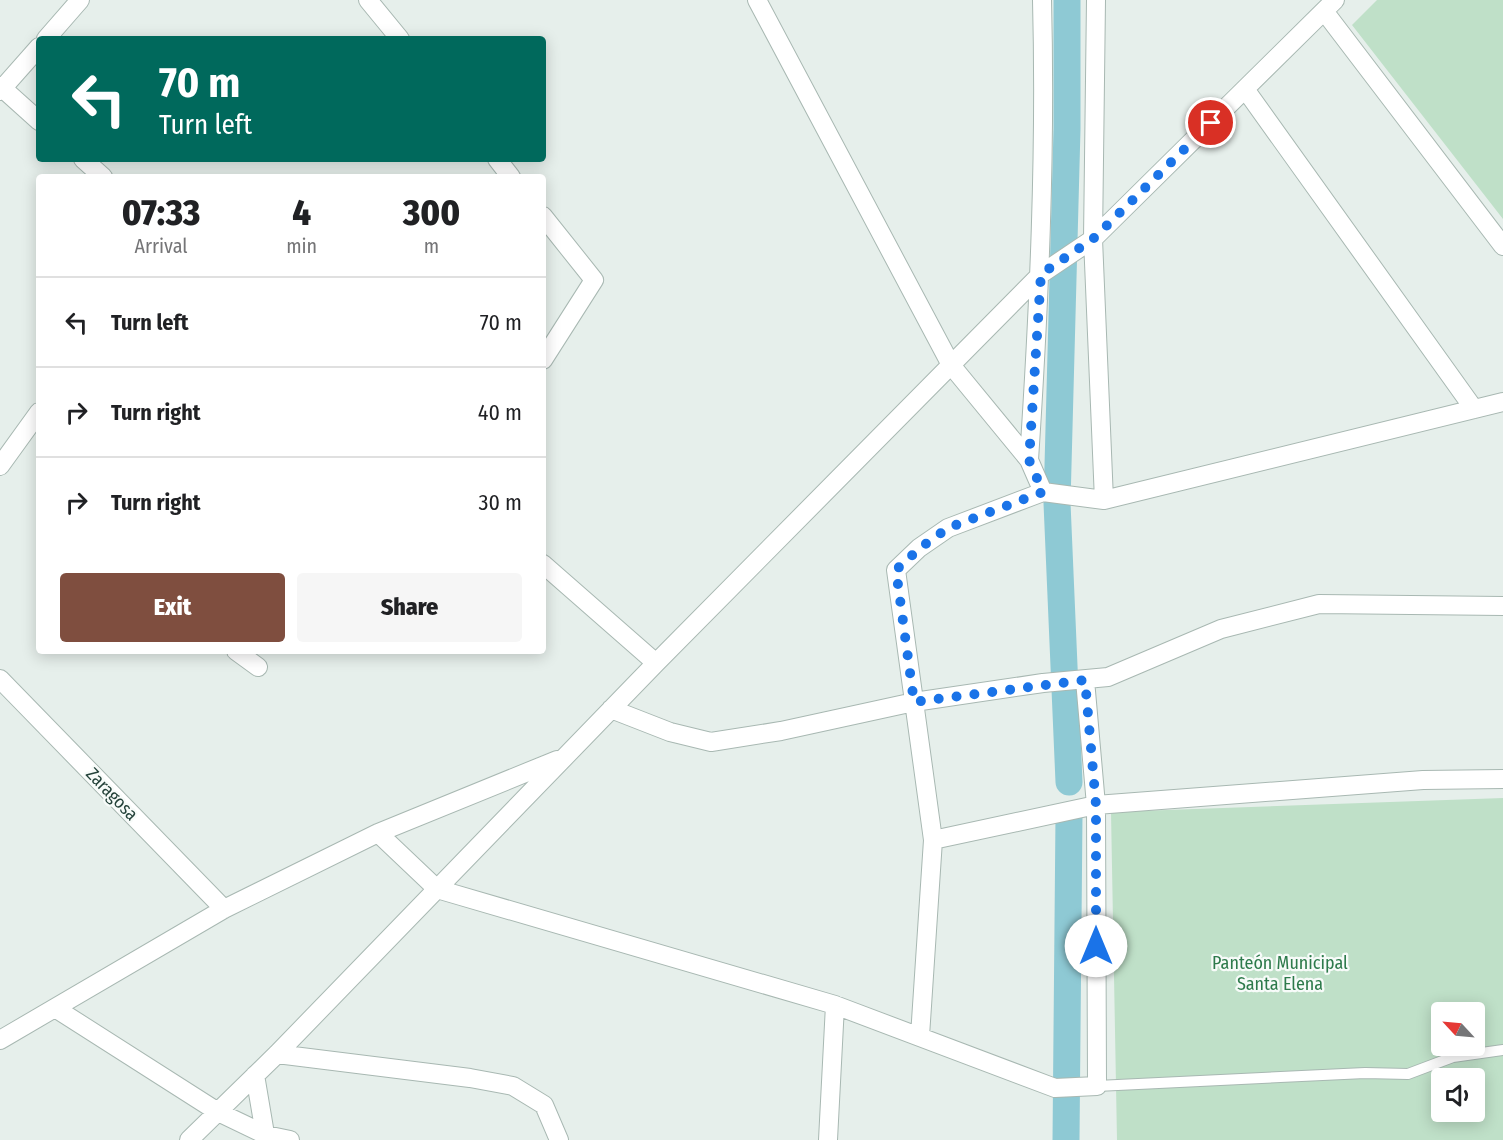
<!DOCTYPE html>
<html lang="en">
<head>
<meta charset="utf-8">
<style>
	:root { --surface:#fff; --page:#f6f6f6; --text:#202124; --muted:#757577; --line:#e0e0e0; --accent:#7f4e3f }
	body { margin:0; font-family:"Fira Sans Condensed",sans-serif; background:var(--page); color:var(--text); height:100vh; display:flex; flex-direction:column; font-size:22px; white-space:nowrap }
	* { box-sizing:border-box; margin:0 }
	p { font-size:20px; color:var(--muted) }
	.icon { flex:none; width:33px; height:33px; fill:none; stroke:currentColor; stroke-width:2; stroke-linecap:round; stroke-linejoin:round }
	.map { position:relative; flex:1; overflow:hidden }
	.panel { position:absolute; left:36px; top:174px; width:510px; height:480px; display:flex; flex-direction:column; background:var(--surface); border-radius:6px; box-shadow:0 3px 15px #0003 }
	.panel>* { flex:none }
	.banner { position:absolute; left:36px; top:36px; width:510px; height:126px; border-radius:6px; box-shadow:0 3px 15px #0003; background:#00695c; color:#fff; overflow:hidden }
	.needle { width:39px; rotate:296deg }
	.controls { position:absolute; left:1431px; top:1002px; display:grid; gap:12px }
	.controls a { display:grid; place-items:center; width:54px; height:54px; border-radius:6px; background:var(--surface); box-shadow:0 3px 15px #0003; font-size:30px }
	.pin { position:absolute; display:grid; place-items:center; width:51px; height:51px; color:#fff; margin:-26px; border:3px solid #fff; border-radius:50%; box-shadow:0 2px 6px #0007 }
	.me { position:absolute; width:66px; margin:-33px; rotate:0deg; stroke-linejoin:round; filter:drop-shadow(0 0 4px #0008) }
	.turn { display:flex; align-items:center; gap:21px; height:126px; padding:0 24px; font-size:27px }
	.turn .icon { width:78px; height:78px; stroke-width:2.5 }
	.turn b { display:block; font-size:42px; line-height:51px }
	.eta { display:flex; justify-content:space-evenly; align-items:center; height:102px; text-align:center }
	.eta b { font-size:36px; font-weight:800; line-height:42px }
	.button { display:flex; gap:12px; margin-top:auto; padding:12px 24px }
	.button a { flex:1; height:69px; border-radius:6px; background:var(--accent); color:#fff; font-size:24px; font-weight:800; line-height:69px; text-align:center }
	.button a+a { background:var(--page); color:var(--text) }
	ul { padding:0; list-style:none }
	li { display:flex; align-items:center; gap:18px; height:90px; padding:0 24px; border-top:2px solid var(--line) }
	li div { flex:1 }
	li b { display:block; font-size:22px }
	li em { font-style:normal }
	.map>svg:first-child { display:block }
	.green { fill:#bfe0c8; fill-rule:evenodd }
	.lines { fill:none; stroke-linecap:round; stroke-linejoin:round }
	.canal { stroke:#8ec9d4; stroke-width:27 }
	.lane-casing { stroke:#a8b8b2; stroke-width:12 }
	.street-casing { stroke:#a8b8b2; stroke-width:20 }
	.lane { stroke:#fff; stroke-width:10 }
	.street { stroke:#fff; stroke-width:18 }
	.route { stroke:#1a73e8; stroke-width:10; stroke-dasharray:0 18 }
	.labels { text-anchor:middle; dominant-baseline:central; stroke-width:4.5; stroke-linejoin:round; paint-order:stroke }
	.street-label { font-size:18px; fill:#24423a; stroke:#f7fbf9 }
	.park-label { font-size:18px; fill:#2d7a4b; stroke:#f7fbf9 }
</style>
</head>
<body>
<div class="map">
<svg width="1503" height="1140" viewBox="0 0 1503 1140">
	<rect width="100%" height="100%" fill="#e6efeb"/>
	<!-- green -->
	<path class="green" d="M1377,0h126v219l-151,-194z
		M1503,798v342h-386l-6,-328zM1442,1012h32v34h-32zM1442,1078h32v34h-32z"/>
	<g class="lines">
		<!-- canal -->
		<path class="canal" d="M1067,0v129l-10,374 12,279
			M1066,1140l3,-325"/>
		<defs>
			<path id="lane" d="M1097,1086l268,-13 43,1 45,-17 50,-7"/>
			<path id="street" d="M368,0l32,39
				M757,0l194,365 78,95 14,32 61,8 399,-98
				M1096,0l-3,239 11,261
				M1324,11l179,235
				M46,39l34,-39
				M0,86l39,35
				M1245,89l229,320
				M0,91l39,-44
				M83,159l20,18
				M497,159l14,18
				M543,216l51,64 -51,80
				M1029,460c10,-153 17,-306 13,-460
				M0,466l39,-54
				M543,564l113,99
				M236,651l22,16
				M0,679l224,230
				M611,709l59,23 41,10 70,-11 133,-29 129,-19 65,-6 113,-48 98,-25 184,2
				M378,833l59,56 398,116 220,83 42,-2 -1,-281 -11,-125
				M933,840l163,-35 327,-25 80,-1
				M55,1008l163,104 48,23 24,5
				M920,1036l13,-196 -37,-270 23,-22 29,-20 95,-36
				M0,1040l224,-131 154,-76 179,-73
				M277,1054l193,24 43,8 31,19 15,35
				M255,1075l11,65
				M189,1140l88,-86 379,-391 385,-389 52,-35 242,-239
				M828,1140l7,-135"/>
		</defs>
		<!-- lane casing -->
		<use href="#lane" class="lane-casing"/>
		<!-- street casing -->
		<use href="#street" class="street-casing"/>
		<!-- lane -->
		<use href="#lane" class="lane"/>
		<!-- street -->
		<use href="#street" class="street"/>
	</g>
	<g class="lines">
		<!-- route -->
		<path class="route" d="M1096,946v-141l-11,-125 -171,22 -18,-132 24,-22 28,-20 95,-36 -14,-32 12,-186 52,-35 118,-116"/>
	</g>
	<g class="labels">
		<!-- street labels -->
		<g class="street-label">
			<text transform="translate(112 794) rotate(46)">Zaragosa</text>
		</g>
		<!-- park labels -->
		<g class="park-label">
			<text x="1280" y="963">Panteón Municipal<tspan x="1280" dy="21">Santa Elena</tspan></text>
		</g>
	</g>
</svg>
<div class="controls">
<a><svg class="needle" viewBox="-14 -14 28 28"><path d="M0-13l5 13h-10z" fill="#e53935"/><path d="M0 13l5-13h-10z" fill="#757577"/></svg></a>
<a><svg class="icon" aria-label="sound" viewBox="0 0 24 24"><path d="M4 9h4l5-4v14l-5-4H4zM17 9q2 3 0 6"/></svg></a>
</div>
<div class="pin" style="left:1211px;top:123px;background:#d93025"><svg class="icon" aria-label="arrive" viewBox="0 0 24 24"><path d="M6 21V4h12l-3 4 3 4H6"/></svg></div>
<svg class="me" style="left:1096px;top:946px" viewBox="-20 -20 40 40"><circle r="19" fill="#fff"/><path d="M0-13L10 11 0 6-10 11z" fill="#1a73e8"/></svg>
<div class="banner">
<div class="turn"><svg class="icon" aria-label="left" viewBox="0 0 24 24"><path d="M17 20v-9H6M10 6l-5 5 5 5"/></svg><div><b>70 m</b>Turn left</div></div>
</div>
<section class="panel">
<div class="eta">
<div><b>07:33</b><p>Arrival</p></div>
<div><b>4</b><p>min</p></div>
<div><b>300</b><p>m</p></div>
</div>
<ul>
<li><svg class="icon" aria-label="left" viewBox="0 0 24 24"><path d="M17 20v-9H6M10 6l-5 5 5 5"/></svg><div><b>Turn left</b></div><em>70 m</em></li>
<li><svg class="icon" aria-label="right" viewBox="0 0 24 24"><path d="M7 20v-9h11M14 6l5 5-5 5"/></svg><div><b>Turn right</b></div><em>40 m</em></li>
<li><svg class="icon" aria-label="right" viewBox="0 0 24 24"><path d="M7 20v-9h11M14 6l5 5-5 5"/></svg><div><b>Turn right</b></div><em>30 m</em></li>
</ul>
<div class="button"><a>Exit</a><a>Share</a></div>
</section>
</div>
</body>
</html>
